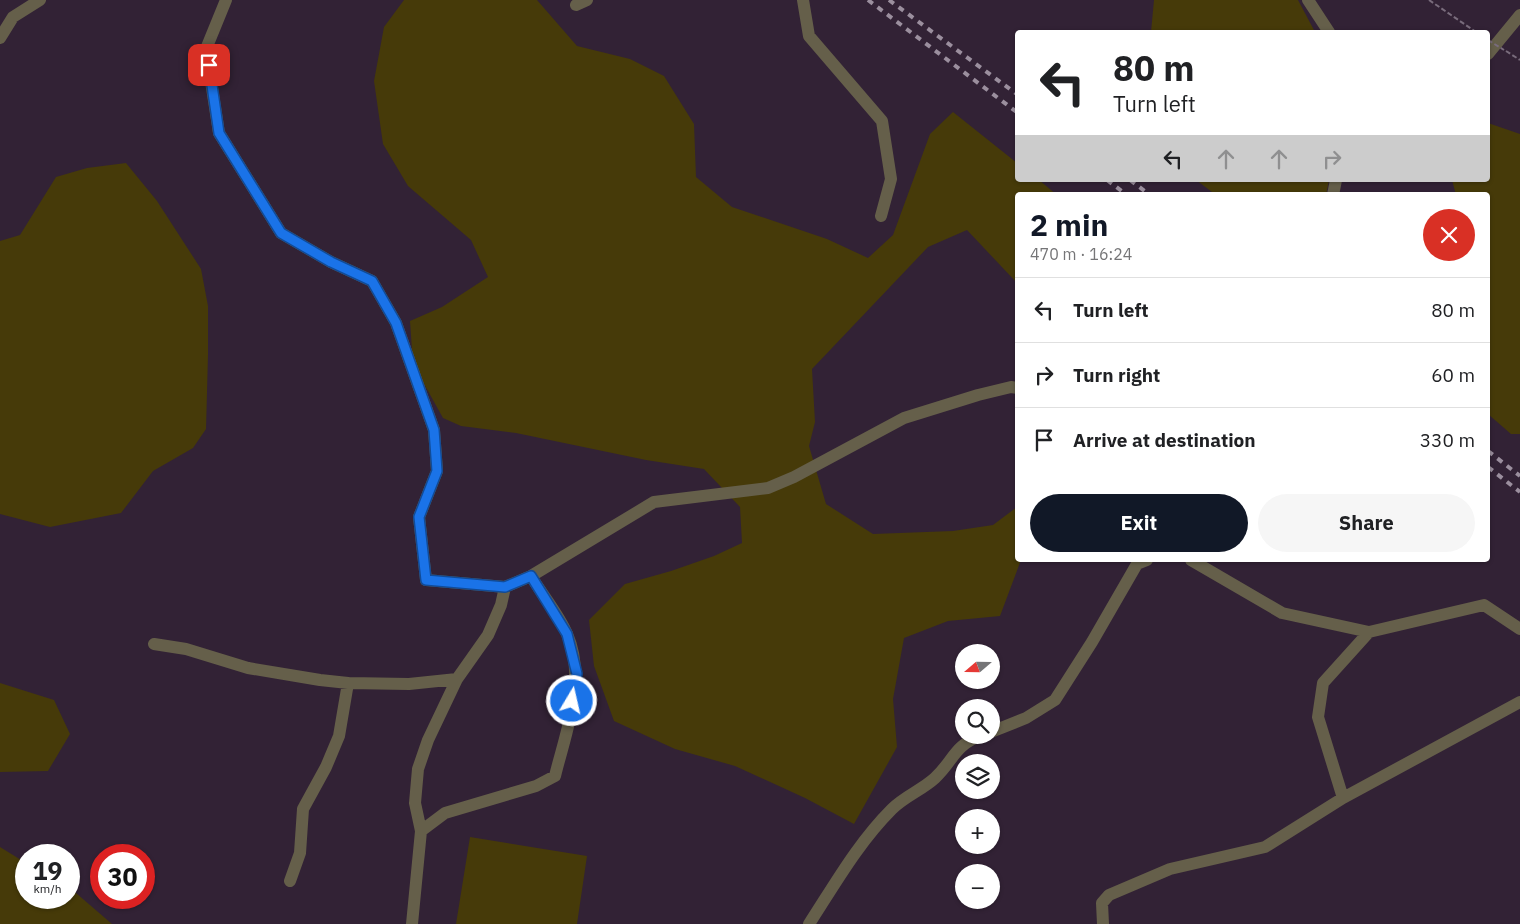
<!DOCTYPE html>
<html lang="en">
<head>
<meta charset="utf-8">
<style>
	:root { --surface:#fff; --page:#f6f6f6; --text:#202124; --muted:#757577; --line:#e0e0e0; --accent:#111827 }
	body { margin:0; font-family:"IBM Plex Sans",sans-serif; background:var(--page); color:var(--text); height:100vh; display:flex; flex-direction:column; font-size:19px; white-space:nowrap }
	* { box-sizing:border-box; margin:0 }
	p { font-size:16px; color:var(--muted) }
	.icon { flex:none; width:28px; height:28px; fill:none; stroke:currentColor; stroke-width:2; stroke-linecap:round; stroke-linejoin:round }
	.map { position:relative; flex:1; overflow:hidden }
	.details { position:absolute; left:1015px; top:192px; width:475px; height:370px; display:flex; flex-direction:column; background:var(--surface); border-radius:5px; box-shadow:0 1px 4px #0004 }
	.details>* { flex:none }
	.hud { position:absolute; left:1015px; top:30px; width:475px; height:152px; border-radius:5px; box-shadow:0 1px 4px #0004; background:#fff; color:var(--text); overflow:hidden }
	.needle { width:32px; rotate:250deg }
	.tools { position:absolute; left:955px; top:644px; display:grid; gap:10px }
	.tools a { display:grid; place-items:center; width:45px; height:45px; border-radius:50%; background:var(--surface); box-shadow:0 1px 4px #0004; font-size:25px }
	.speed { position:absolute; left:15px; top:844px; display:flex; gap:10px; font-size:25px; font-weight:700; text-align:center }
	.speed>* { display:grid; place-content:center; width:65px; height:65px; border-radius:50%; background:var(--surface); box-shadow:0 1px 4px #0004; line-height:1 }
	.speed small { font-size:12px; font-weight:400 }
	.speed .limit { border:8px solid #d22; background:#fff; color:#111 }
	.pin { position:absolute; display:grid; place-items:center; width:42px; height:42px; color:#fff; margin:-21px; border-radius:10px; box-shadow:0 2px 8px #0006 }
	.me { position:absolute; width:55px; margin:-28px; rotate:9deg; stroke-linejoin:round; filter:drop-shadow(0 0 4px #0008) }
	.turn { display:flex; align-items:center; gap:18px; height:105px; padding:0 15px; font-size:22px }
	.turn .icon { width:65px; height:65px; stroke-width:2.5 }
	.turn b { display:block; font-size:35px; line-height:42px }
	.lanes { display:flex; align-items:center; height:48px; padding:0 15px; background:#0003; justify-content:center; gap:25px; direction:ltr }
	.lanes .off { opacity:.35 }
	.round { display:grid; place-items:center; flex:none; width:52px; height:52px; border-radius:26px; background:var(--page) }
	.summary { display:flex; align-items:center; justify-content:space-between; height:85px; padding:0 15px }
	h1 { font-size:30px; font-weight:700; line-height:38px; color:var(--accent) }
	.button { display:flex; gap:10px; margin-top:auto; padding:10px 15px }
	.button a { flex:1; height:58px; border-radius:30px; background:var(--accent); color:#fff; font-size:20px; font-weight:700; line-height:58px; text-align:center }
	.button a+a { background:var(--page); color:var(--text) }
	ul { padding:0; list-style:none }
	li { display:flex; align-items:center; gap:15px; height:65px; padding:0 15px; border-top:1px solid var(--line) }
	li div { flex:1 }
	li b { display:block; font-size:19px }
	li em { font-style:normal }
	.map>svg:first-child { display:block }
	.green { fill:#463a09 }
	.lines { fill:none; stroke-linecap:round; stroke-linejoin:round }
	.path { stroke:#796c7c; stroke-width:2; stroke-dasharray:5 2.5; stroke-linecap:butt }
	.minor { stroke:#655f4a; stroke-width:12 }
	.rail { stroke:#9b8f9e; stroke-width:4; stroke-dasharray:6 6; stroke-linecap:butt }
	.path-bridge { stroke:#796c7c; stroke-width:2; stroke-dasharray:5 2.5; stroke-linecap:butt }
	.route-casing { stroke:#114b97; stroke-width:12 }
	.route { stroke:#1a73e8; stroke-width:9 }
</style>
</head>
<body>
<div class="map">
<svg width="1520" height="924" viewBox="0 0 1520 924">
	<rect width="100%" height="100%" fill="#322235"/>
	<!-- green -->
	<path class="green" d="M404,0h133l40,46 53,13 34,17 30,48 2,53 36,30 95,32 41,19 25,-23 37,-101 23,-22 64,51 1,17h21l18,15h-39l-1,88 -50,-53 -39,17 -116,122 3,53 -6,24 17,58 47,30 80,-3 40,-6 24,-18 1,53h3l-21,56 -52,5 -44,17 -11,61 4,48 -43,77 -49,-26 -70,-32 -60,-17 -61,-28 -20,-55 -5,-46 36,-36 46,-13 43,-15 28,-13 -2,-36 -36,-38 -58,-9 -130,-27 -55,-7 -18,-8 -30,-54 -3,-43 32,-14 46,-30 -17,-37 -63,-54 -25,-42 -9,-63 10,-54z
		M1154,0h144l17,32h-164z
		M1488,123l32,11v300h-9l-23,-20v-219h-32l-4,-15h36z
		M126,163l31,38 44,68 7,37v49l-2,74 -13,19 -40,23 -32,42 -71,14 -50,-13v-273l20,-6 36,-58 31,-9z
		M1196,180h133l-3,15h-110z
		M0,683l54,17 16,34 -22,37 -48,1z
		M470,837l117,19 -10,68h-121z
		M0,847l26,16v35h43v-11l43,37h-112z"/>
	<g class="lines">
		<!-- path -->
		<path class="path" d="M1429,0l47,32
			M1506,51l14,9"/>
		<!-- minor -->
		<path class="minor" d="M226,0l-20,49 13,84 62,100 50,29 41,19 24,42 38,107 3,41 -18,46 7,63 79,7 26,-11 123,-74 114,-14 26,-11 110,-59 74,-23 33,-8 7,1
			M803,0l6,36 73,85 9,58 -10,37
			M1308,0l21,32
			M576,5l11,-5
			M0,38l13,-21 27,-17
			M1488,54l32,-39
			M1333,195l3,-15
			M1191,560l91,53 87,19 115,-27 36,24
			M154,644l32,5 62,19 72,12 28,3 61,1 48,-5
			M991,732l35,-14 29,-18 37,-58 45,-78 10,-4
			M1343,798l-25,-81 5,-34 46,-51
			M421,831l24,-18 91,-27 19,-10c11,-45 32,-96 12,-142 -7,-18 -26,-41 -36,-58
			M290,881l10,-28 3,-44 23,-42 13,-31 9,-53
			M412,924l9,-93 -6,-28 3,-34 10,-29 29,-61 31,-44 13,-30 4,-18
			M809,924c26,-40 49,-81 83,-115 13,-13 30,-19 43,-31 20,-19 18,-32 47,-43
			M1103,924l-1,-21 7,-8 61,-26 95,-22 78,-49 177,-96"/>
		<!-- rail -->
		<path class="rail" d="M868,0l150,113
			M889,0l129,95
			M1107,180l20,15
			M1130,180l20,15
			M1488,451l32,25
			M1488,467l32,25"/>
		<!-- path-bridge -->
		<path class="path-bridge" d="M1488,40l16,10"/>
	</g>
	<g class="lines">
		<defs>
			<path id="route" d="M209,65l10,68 62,100 50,29 41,19 24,42 38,107 3,41 -18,46 7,63 79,7 26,-11 36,58 10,40 -5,27"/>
		</defs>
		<!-- route casing -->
		<use href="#route" class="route-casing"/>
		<!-- route -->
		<use href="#route" class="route"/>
	</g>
</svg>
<div class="tools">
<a><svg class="needle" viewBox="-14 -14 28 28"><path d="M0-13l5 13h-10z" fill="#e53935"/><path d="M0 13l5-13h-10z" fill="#757577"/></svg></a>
<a><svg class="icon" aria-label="search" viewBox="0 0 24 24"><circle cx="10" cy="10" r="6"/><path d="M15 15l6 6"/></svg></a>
<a><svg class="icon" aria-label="layers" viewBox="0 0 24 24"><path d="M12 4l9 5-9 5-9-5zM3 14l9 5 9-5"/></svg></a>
<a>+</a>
<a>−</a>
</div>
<div class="speed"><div>19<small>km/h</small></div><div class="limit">30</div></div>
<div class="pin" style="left:209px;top:65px;background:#d93025"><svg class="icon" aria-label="arrive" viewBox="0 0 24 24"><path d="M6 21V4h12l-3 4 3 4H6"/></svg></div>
<svg class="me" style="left:572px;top:701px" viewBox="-20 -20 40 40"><circle r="17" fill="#1a73e8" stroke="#fff" stroke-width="3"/><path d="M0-11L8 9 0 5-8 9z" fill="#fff"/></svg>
<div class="hud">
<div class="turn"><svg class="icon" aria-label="left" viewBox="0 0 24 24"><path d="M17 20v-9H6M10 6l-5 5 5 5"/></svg><div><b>80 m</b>Turn left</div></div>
<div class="lanes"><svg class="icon" aria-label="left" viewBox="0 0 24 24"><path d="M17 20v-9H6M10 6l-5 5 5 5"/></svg><svg class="icon off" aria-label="ahead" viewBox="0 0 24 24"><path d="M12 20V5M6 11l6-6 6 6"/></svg><svg class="icon off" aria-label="ahead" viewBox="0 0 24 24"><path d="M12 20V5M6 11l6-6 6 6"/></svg><svg class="icon off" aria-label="right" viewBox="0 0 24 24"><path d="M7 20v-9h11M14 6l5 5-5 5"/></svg></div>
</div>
<section class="details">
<div class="summary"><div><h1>2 min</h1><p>470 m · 16:24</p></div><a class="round" style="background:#d93025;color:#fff"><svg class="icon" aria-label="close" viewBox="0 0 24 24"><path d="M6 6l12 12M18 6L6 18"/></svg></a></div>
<ul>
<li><svg class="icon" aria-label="left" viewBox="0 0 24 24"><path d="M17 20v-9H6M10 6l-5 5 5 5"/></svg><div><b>Turn left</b></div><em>80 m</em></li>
<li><svg class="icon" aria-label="right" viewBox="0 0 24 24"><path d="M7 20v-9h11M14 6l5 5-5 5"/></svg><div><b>Turn right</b></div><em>60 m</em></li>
<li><svg class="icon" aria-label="arrive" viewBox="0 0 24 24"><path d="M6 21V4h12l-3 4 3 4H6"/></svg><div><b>Arrive at destination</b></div><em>330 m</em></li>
</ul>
<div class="button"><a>Exit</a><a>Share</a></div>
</section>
</div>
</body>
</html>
